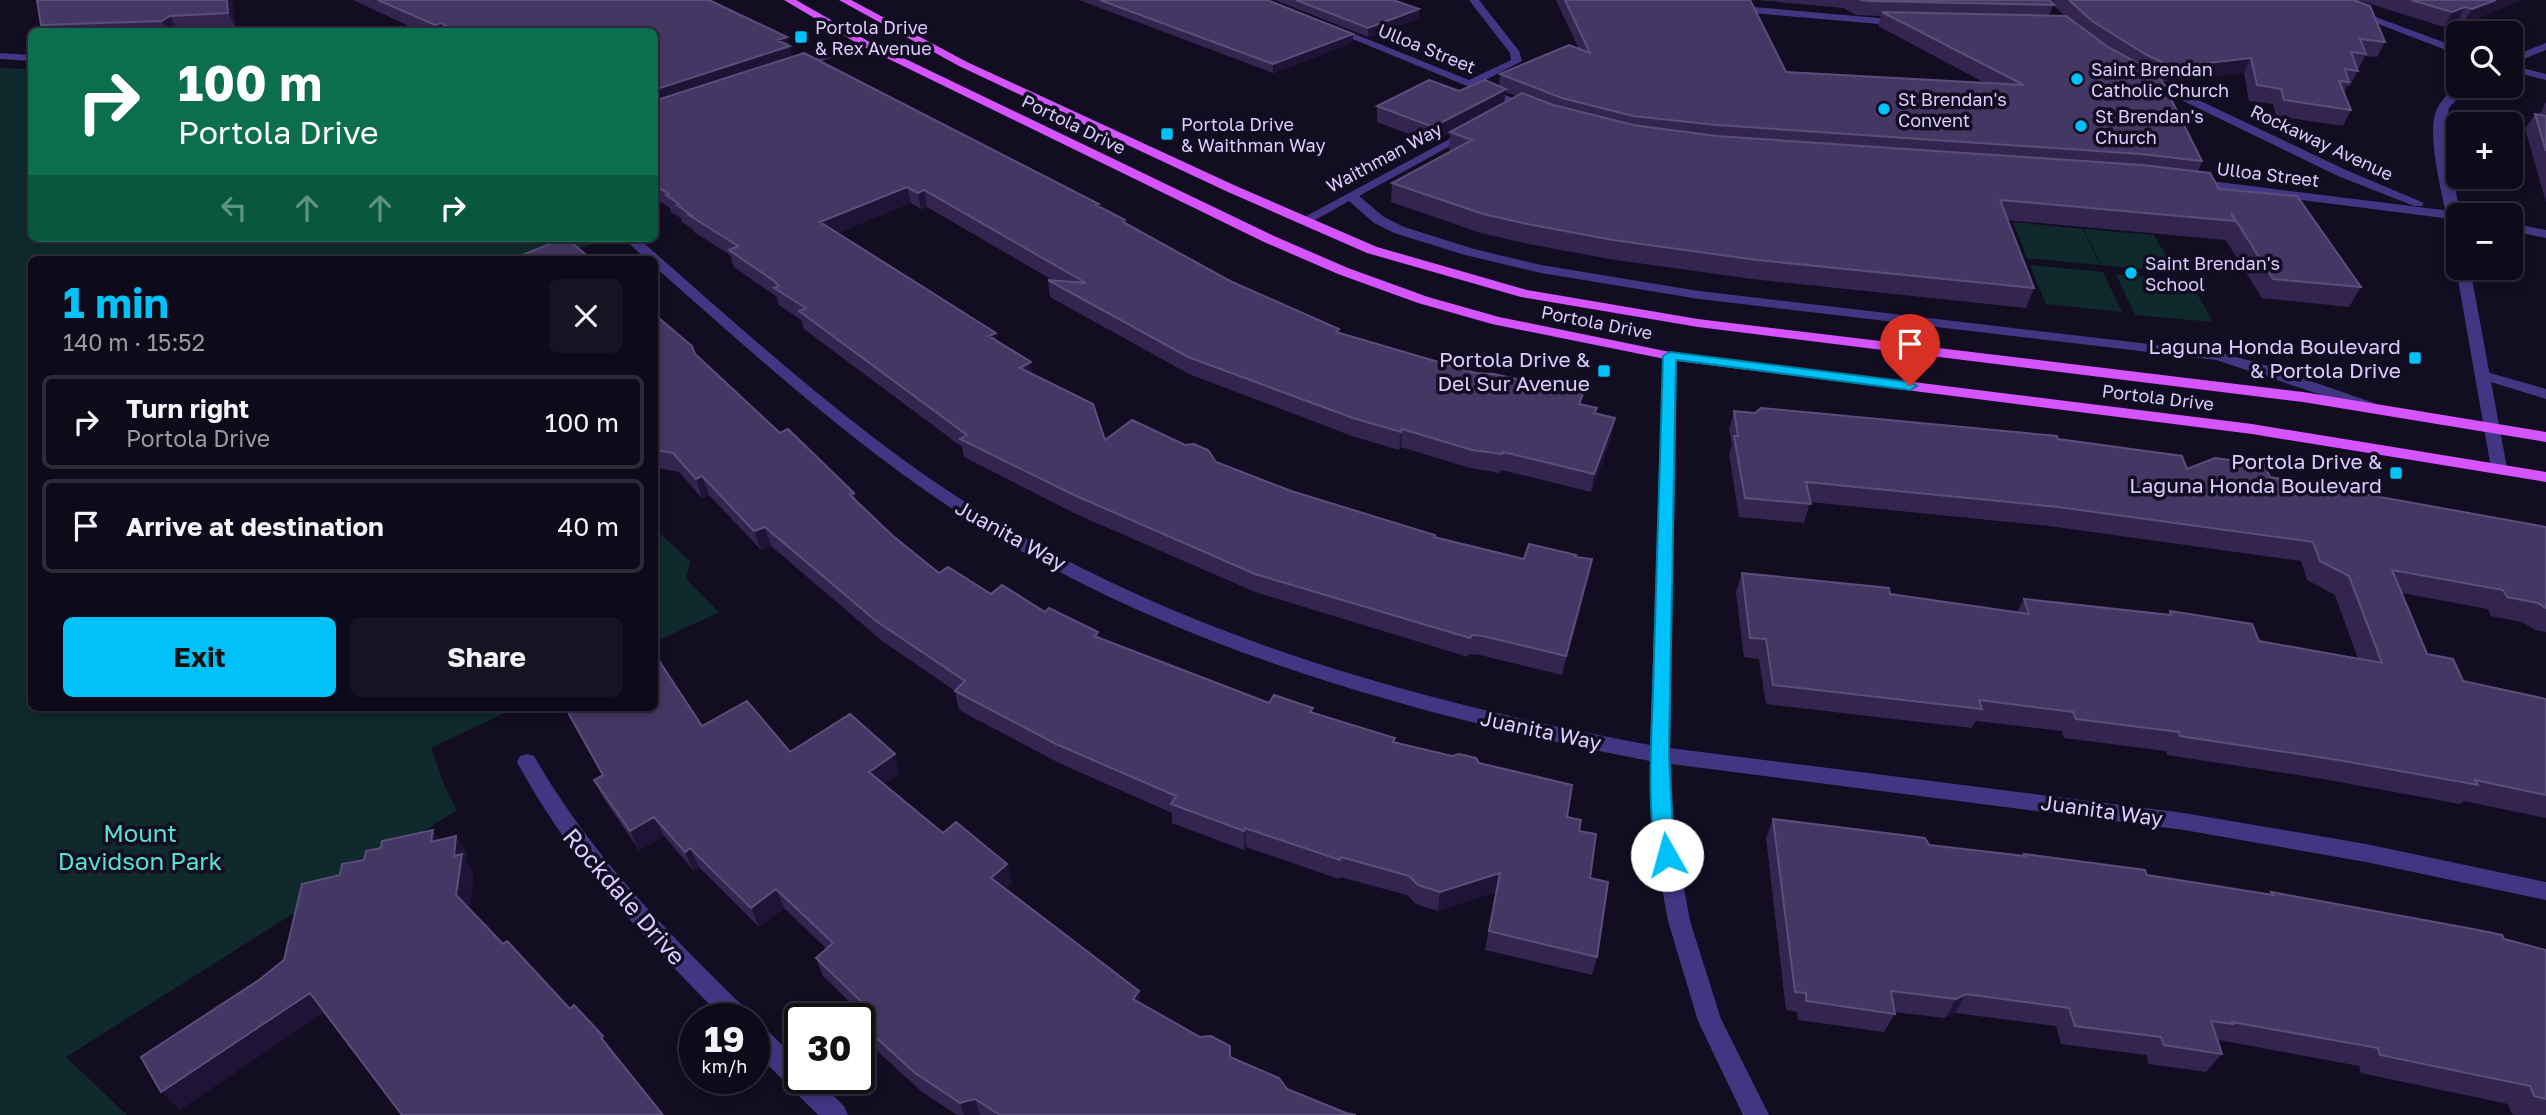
<!DOCTYPE html>
<html lang="en">
<head>
<meta charset="utf-8">
<style>
	:root { --surface:#0e0a1a; --page:#171323; --text:#f1f3f6; --muted:#9b9aa2; --line:#2e2b39; --accent:#00c2f8 }
	body { margin:0; font-family:"Golos Text",sans-serif; background:var(--page); color:var(--text); height:100vh; display:flex; flex-direction:column; font-size:26px; white-space:nowrap }
	* { box-sizing:border-box; margin:0 }
	p { font-size:23px; color:var(--muted) }
	.icon { flex:none; width:38px; height:38px; fill:none; stroke:currentColor; stroke-width:2; stroke-linecap:round; stroke-linejoin:round }
	.map { position:relative; flex:1; overflow:hidden }
	.side { position:absolute; left:28px; top:256px; width:630px; height:455px; display:flex; flex-direction:column; background:var(--surface); border-radius:10px; box-shadow:0 4px 10px #0003,0 0 0 2px var(--line) }
	.side>* { flex:none }
	.top-card { position:absolute; left:28px; top:28px; width:630px; height:214px; border-radius:10px; box-shadow:0 4px 10px #0003,0 0 0 2px var(--line); background:#0b6e4f; color:#fff; overflow:hidden }
	.fabs { position:absolute; left:2446px; top:21px; display:grid; gap:14px }
	.fabs a { display:grid; place-items:center; width:77px; height:77px; border-radius:10px; background:var(--surface); box-shadow:0 4px 10px #0003,0 0 0 2px var(--line); font-size:35px }
	.speed { position:absolute; left:679px; top:1003px; display:flex; gap:14px; font-size:35px; font-weight:700; text-align:center }
	.speed>* { display:grid; place-content:center; width:91px; height:91px; border-radius:50%; background:var(--surface); box-shadow:0 4px 10px #0003,0 0 0 2px var(--line); line-height:1 }
	.speed small { font-size:18px; font-weight:400 }
	.speed .limit { border:4px solid #111; border-radius:10px; background:#fff; color:#111 }
	.pin { position:absolute; display:grid; place-items:center; width:60px; height:60px; color:#fff; margin:-72px -30px; border-radius:50% 50% 50% 0; rotate:-45deg; box-shadow:0 0 7px #0007 }
	.pin .icon { rotate:45deg }
	.me { position:absolute; width:77px; margin:-38px; rotate:353deg; stroke-linejoin:round; filter:drop-shadow(0 0 5px #0008) }
	.turn { display:flex; align-items:center; gap:24px; height:147px; padding:0 35px; font-size:32px }
	.turn .icon { width:91px; height:91px; stroke-width:2.5 }
	.turn b { display:block; font-size:49px; line-height:60px }
	.lanes { display:flex; align-items:center; height:66px; padding:0 35px; background:#0003; justify-content:center; gap:35px; direction:ltr }
	.lanes .off { opacity:.35 }
	.round { display:grid; place-items:center; flex:none; width:74px; height:74px; border-radius:10px; background:var(--page) }
	.head { display:flex; align-items:center; justify-content:space-between; height:119px; padding:0 35px }
	h1 { font-size:42px; font-weight:700; line-height:52px; color:var(--accent) }
	.primary-button { display:flex; gap:14px; margin-top:auto; padding:14px 35px }
	.primary-button a { flex:1; height:80px; border-radius:10px; background:var(--accent); color:#111; font-size:28px; font-weight:700; line-height:80px; text-align:center }
	.primary-button a+a { background:var(--page); color:var(--text) }
	ul { padding:0; list-style:none }
	li { display:flex; align-items:center; gap:21px; height:94px; margin:0 14px 10px; padding:0 21px; border:4px solid var(--line); border-radius:10px }
	li div { flex:1 }
	li b { display:block; font-size:26px }
	li em { font-style:normal }
	.map>svg:first-child { display:block }
	.green { fill:#10292c }
	.lines { fill:none; stroke-linecap:round; stroke-linejoin:round }
	.minor { fill:#423682; fill-rule:evenodd }
	.tertiary { fill:#423682; fill-rule:evenodd }
	.primary { fill:#d454ff; fill-rule:evenodd }
	.wall { fill:#332550; fill-rule:evenodd }
	.shaded-wall { fill:#1e1436 }
	.building { fill:#443763; stroke:#5c4e7b; stroke-width:2 }
	.route { fill:#00c2f8; stroke:#007ea1; stroke-width:2 }
	.poi-dot { fill:#00c2f8; stroke:#130d22; stroke-width:2.5 }
	.labels { text-anchor:middle; dominant-baseline:central; stroke-width:7; stroke-linejoin:round; paint-order:stroke }
	.far-poi-label { font-size:18px; fill:#d9cdff; stroke:#130d22; text-anchor:start }
	.far-street-label { font-size:18px; fill:#d9cdff; stroke:#130d22 }
	.poi-label { font-size:21px; fill:#d9cdff; stroke:#130d22; text-anchor:end }
	.street-label { font-size:21px; fill:#d9cdff; stroke:#130d22 }
	.near-park-label { font-size:24px; fill:#57e2d0; stroke:#130d22 }
	.near-street-label { font-size:24px; fill:#d9cdff; stroke:#130d22 }
</style>
</head>
<body>
<div class="map">
<svg width="2546" height="1115" viewBox="0 0 2546 1115">
	<rect width="100%" height="100%" fill="#130d22"/>
	<!-- green -->
	<path class="green" d="M0,68l31,1 1,169h561l5,4 -50,17h-516v448h485l-86,41 14,39 12,23 -391,247 61,58h-127z
		M2013,222l70,7 17,36 -73,-7z
		M2084,229l70,6 21,37 -74,-7z
		M2030,265l73,7 19,40 -76,-8z
		M2116,274l74,7 23,41 -78,-7z
		M654,528l36,33 -4,18 33,33 -64,30z"/>
	<g class="lines">
		<!-- minor -->
		<path class="minor" d="M1469,0h10l40,51 3,10 -44,23 55,22v4h-8l-199,-82 9,-2 134,54 42,-20 -1,-7z
			M1717,0h15l21,7 149,13 5,3 -5,3 -150,-13z
			M2316,0h14l129,48v7z
			M864,40l5,3 -1,2 -69,24 -9,-2z
			M0,53l32,2v6l-32,-2z
			M2511,65l35,9v6l-35,-9z
			M2140,76h8l198,94 78,33 -2,3h-8l-76,-30 -198,-96z
			M1470,128l4,1v4l-115,63 25,21 20,10 70,22 67,16 158,26 518,61 42,11 115,40 3,3 -3,3h-10l-148,-49 -517,-61 -158,-26 -76,-18 -71,-22 -20,-10 -25,-22 -41,23 -5,1 -6,-4z
			M2195,179l264,33 6,3h-6v5l-268,-34 -2,-3z
			M2511,223l35,7v8l-35,-7z
			M623,238h15c110,96 219,197 343,274 202,125 438,190 669,233l13,-389 7,-4 5,1 2,3 -7,392 514,65 182,31 180,38v18l-180,-38 -182,-32 -513,-66 3,69 16,88 31,98 48,96h-26l-45,-94 -30,-100 -16,-88 -2,-72c-230,-44 -483,-114 -682,-242 -113,-72 -213,-164 -314,-253v-7h-8z
			M2483,371l63,18v10l-68,-21 -2,-3 2,-3z
			M527,754l7,2c56,98 133,176 213,254l4,8h-28c-78,-79 -153,-157 -206,-256l3,-6z
			M754,1023l9,3 37,37v15h15l29,28 4,9h-30l-64,-64z"/>
		<!-- tertiary -->
		<path class="tertiary" d="M2546,43v7l-35,14v-7z
			M2459,84l9,2 -19,22 -4,19 15,88 -1,30 -7,-4c-6,-30 -25,-99 -17,-127 4,-12 14,-22 24,-30z
			M2459,265v3h11l37,200 -8,5 -8,-5 -35,-200z"/>
		<!-- primary -->
		<path class="primary" d="M784,0h12l72,41 406,195 74,32 80,29 71,20 171,35 582,72 294,48v10l-294,-48 -582,-74 -178,-36 -74,-21 -80,-29 -74,-32 -404,-197z
			M839,0h12l116,62 269,124 141,61 150,43 171,29 605,73 243,40v10l-243,-40 -605,-75 -177,-30 -154,-44 -139,-61 -269,-126z"/>
	</g>
	<!-- wall -->
	<path class="wall" d="M37,0h195l3,26 -58,3 -3,3h-129l-4,-7z
		M353,0h356l78,37 5,20 307,150 27,16 104,58 109,48v3l242,72 16,4 -1,6 16,22 -21,56 -90,-22 -1,3 -30,-5 -69,-21 -2,3 -47,-14 -163,-62 -139,-77 -2,-17 6,1 -127,-74 -6,2 -10,-6 -74,30 160,108 108,99 111,22 75,29 144,44v2l89,22 51,-2 14,20 -27,98 -82,-20 -11,-1 -1,3 -213,-65 -179,-78 -112,-57 -2,-10 -158,-118 -3,-9 -22,-15 -2,-8 -43,-30 -4,-12 -36,-23 -1,-3 -11,-7 -1,-4 -10,-6 -1,-4 -16,-10v-166h-232z
		M1079,0h188l86,34 -1,9 -79,30z
		M1275,0h118l26,9v9l-51,19z
		M1556,0h193l37,72 199,11 -107,-57 3,-10 -25,-1 -13,-7 -85,-8h764l-59,24 -6,-2 -13,5 -83,-26 -1,1 25,40 -8,15 -12,-1 -15,30h-3l-3,6 7,18 -8,16 -67,-10 -3,-12 -24,-3 -5,-28 -78,9 -4,-2 40,81 -4,11 21,17 142,98 -12,20 -87,-9 -37,-59v1l-217,-20 26,68 -8,20 -274,-29 -143,-20 -85,-16 -43,-10 -90,-31 1,-19 60,-32 -3,-1 1,-17 -18,10 -55,-21v-16l82,-15 40,-5 1,-12 79,-25zM2053,5l12,11h-16zM1505,92l12,4 -13,7z
		M2546,102v100l-21,-73 10,-15 4,1z
		M654,314l41,40 85,79 74,60 2,8 37,35 46,37 52,21 54,18 53,20 1,6 170,65 44,10 81,29 85,21 88,54 12,14 11,47 7,79 -5,18 -107,-25 11,-58 -58,19 -22,-7 -9,-9 -67,-18 -1,2 -93,-32 -2,3 -72,-27v-10l-113,-50 -100,-53 -4,-19 -74,-51 -110,-94 -10,4 -52,-55 -7,3 -23,-26 -25,-5z
		M1734,411l324,28 129,30 83,8 276,50v105l-11,-2 -13,-8 -31,-6 -3,-7 -86,-16 25,61 36,27 83,18v119l-82,-17 -4,3 -137,-25 -156,-24 -1,-4 -102,-13 -2,-7 -86,-10 -4,7 -206,-24 -7,-45 -15,-2 -8,-65 6,-19 275,39 7,-13 144,16 2,-4 89,30 99,18 -23,-64 -28,-15 -6,-19 -252,-35 -239,-24 -6,21 -65,-6 -10,-63 3,-9 -3,-16z
		M564,707h90l48,19 88,26 110,21 -16,11 59,49 64,31 5,19 -7,6 134,102 1,12 90,54 57,32 59,24 10,2h-399l-36,-24 -60,-55 -2,-4v-14h-5v-1l6,-5 -37,-36 -7,-18 10,-10 -42,-40 -25,19 -60,-60 -5,4 -30,-35 -25,14 -35,-51 -10,-19 8,-5z
		M1773,819l156,26 94,11 1,-2 245,41 2,-3 233,47 42,11v165h-29l-5,-1 -4,-10 -147,-31 -2,-7 -140,-26 3,14 -16,18 -57,-8 -3,-9 -85,-11 -5,-18 -101,-13 -10,5 -51,-6 1,2 -11,18 -86,-12 -1,-8 -11,-2 -20,-172z"/>
	<!-- shaded-wall -->
	<path class="shaded-wall" d="M227,0h5l3,26 -7,-13z
		M2496,0h26l-59,24 9,-15z
		M2465,7l-8,15 -13,5 8,-15z
		M1419,9v9l-51,19v-9z
		M170,16l7,13 -3,3h-6l-6,-11z
		M442,23l4,9h-9l-2,-7z
		M1353,34l-1,9 -79,30v-9z
		M787,37l6,24 -139,46v-17z
		M2251,58l-7,15 -78,9 6,-15z
		M1506,89l-2,15 -72,39 1,-16z
		M907,187l4,16 -87,36 -4,-17z
		M924,190l3,17 -6,2 -3,-16z
		M996,333l3,17 -10,-14z
		M1031,362l2,18 -13,-12z
		M1615,418l-3,18 -21,56 3,-18z
		M1402,429l-1,18 -2,3 2,-18z
		M702,476l7,19 -7,3 -6,-19z
		M765,527l6,19 -10,4 -7,-19z
		M1592,559l-3,18 -27,98 4,-19z
		M895,754l5,19 -26,18 -5,-19z
		M654,817l10,19 -25,14 -9,-19z
		M1245,828l1,19 -2,3v-19z
		M433,830l13,19 -15,-7z
		M456,836l12,19 -1,7 7,11 -5,41 -13,-19 -2,-39z
		M690,848l9,19 -5,4 -9,-19z
		M1007,864l5,19 -17,14 -4,-19z
		M1500,873l-3,19 -59,19 2,-19z
		M776,889l8,19 -25,19 -8,-19z
		M1139,991l2,19 -8,-11z
		M310,993l16,18 -146,99 -19,-18z
		M1966,994l-11,19 -10,5 11,-19z
		M603,1036l12,19 -14,-17z
		M975,1099l5,16h-16l-4,-12z"/>
	<!-- building -->
	<path class="building" d="M37,0h190l1,13 -58,3 -8,5 -121,4z
		M378,0h331l78,37 -10,3 13,6 -136,44v-58h-201l-11,-9 -7,2z
		M1100,0h167l86,34 -80,30z
		M1296,0h97l26,9 -51,19z
		M1565,0h185l36,72 238,13 -142,-73 184,4 42,31 51,28 43,86 -61,-7 -425,-29 -83,-9 -71,-18 -62,-24 69,-29 21,8z
		M1860,0h189l5,5 -184,-4z
		M2069,0h284l17,6 15,36 -25,-3 6,15 -15,-2 7,19 -13,-2 4,13 -10,-1 12,29 -67,-10 -3,-11 -24,-4 -6,-27 -79,9 -25,-12 -55,-34z
		M2411,0h85l-24,9 -7,-2 -13,5z
		M804,53l295,151 -3,1 29,15 -2,2 107,59 109,48 -3,3 140,41 18,1 89,20 -4,10 18,4 -3,5 21,5 -21,56 -91,-22 -1,2 -30,-4 -70,-21 -1,3 -48,-14 -165,-61 -140,-77 38,3 -162,-93 -6,3 -11,-6 -87,35 176,111 -7,3 42,26 -11,6 73,36 12,36 27,-20 53,25 9,-1 14,6 8,12 75,29 144,44 -1,2 90,22 5,-15 47,11 -1,2 17,2 -26,97 -83,-20 -11,-1 -2,3 -215,-64 -181,-79 -114,-56 7,-4 -168,-124 7,-3 -32,-20 5,-2 -5,-5 -45,-31 9,-4 -49,-31h2l-14,-10 2,-1 -13,-9 3,-1 -15,-9v-84z
		M1429,80l30,11 26,-11 21,9 -73,38 -56,-21z
		M1522,93l31,12 80,20 83,11 426,29 68,8 9,16 78,7 64,91 -88,-8 -42,-66 4,8 -235,-21 34,88 -277,-28 -144,-20 -86,-16 -44,-10 -91,-31 80,-43 -22,-8z
		M2535,114l11,2v35z
		M565,238h1l25,21h-79z
		M654,314l38,32 3,8 85,79 8,-4 66,64 -4,2 43,41 46,37 9,-6 43,27 11,-9 43,27 4,-4 49,24 -4,4 175,67 5,-8 39,13 -3,4 85,26 -2,4 59,14 7,-2 17,4 3,5 93,22 -5,32 14,3 -2,11 17,3 -6,44 18,4 -11,75 -108,-26 11,-58 -60,19 -22,-7 -9,-9 -68,-19 -1,3 -95,-32 -1,3 -73,-27 5,-8 -120,-52 -101,-53 10,-10 -89,-60 -111,-94 -11,4 -52,-55 -6,3 -23,-26 -19,-3z
		M1761,408l296,28 1,3 124,17 5,13 28,-11 49,7 6,12 276,50v81l-8,-5 -31,-6 -4,-7 -111,-20 35,84 26,5 10,22 83,18v96l-71,-15 3,5 -140,-25 -158,-24 -1,-4 -103,-13 -3,-7 -94,-12 3,9 -209,-24 -7,-46 -16,-1 -8,-65 147,15 1,6 139,20 -5,-15 147,16 -1,-4 82,13 7,17 123,22 -33,-87 -29,-15 -7,-19 -255,-35 -252,-25 5,22 -66,-6 -11,-62h4l-4,-25 21,2z
		M654,653l48,73 45,-25 43,51 60,-38 45,40 -26,18 74,61 13,-11 51,42 -16,14 148,113 -6,8 67,38 11,-1 19,10v11l49,21 8,11 59,24 10,2h-356l-25,-16 -15,4 -45,-30 -56,-51v-4h-4l-1,-1 12,-11 -50,-48 17,-15 -57,-54 -25,19 -61,-60 -5,4 -31,-35 -24,14 -36,-51 9,-5 -38,-68h89z
		M1773,819l152,19 4,7 96,11 -1,-2 121,16 2,5 126,20 -2,-3 202,37 29,6 2,4 42,11v149l-12,-3 -4,-10 -150,-31 -2,-7 -146,-26 1,2 -22,-3 11,33 -58,-9 -3,-8 -86,-11 -6,-18 -103,-14 -10,5 -65,-8 4,23 -89,-13v-8l-11,-1z
		M433,830l-2,12 25,-6 -2,20 8,-2 -6,41 47,49 4,-3 63,68 4,-4 29,31 -2,2 62,77h-261l-92,-122 -149,99 -20,-35 118,-77 25,-20 18,-76 38,-9 2,-11 22,-4 2,-9 15,-3 1,-7z"/>
	<!-- route -->
	<path class="route" d="M1670,352l240,30 7,4 -7,4 -234,-30 -7,395 4,78 4,22 -3,6 -7,2 -7,-2c-15,-30 -8,-133 -7,-170 3,-112 7,-223 10,-335z"/>
	<!-- markers -->
	<g class="poi-dot">
		<rect x="794" y="30" width="14" height="14" rx="3.5"/>
		<circle cx="2077" cy="79" r="7"/>
		<circle cx="1884" cy="109" r="7"/>
		<circle cx="2081" cy="126" r="7"/>
		<rect x="1160" y="127" width="14" height="14" rx="3.5"/>
		<circle cx="2131" cy="273" r="7"/>
		<rect x="2408" y="351" width="14" height="14" rx="3.5"/>
		<rect x="1597" y="364" width="14" height="14" rx="3.5"/>
		<rect x="2389" y="466" width="14" height="14" rx="3.5"/>
	</g>
	<g class="labels">
		<!-- far-poi labels -->
		<g class="far-poi-label">
			<text x="815" y="27">Portola Drive<tspan x="815" dy="21">&amp; Rex Avenue</tspan></text>
			<text x="2091" y="69">Saint Brendan<tspan x="2091" dy="21">Catholic Church</tspan></text>
			<text x="1898" y="99">St Brendan's<tspan x="1898" dy="21">Convent</tspan></text>
			<text x="2095" y="116">St Brendan's<tspan x="2095" dy="21">Church</tspan></text>
			<text x="1181" y="124">Portola Drive<tspan x="1181" dy="21">&amp; Waithman Way</tspan></text>
			<text x="2145" y="263">Saint Brendan's<tspan x="2145" dy="21">School</tspan></text>
		</g>
		<!-- far-street labels -->
		<g class="far-street-label">
			<text transform="translate(1427 48) rotate(22)">Ulloa Street</text>
			<text transform="translate(1074 124) rotate(26)">Portola Drive</text>
			<text transform="translate(2322 142) rotate(25)">Rockaway Avenue</text>
			<text transform="translate(1384 157) rotate(-28)">Waithman Way</text>
			<text transform="translate(2268 174) rotate(7)">Ulloa Street</text>
			<text transform="translate(1597 322) rotate(11)">Portola Drive</text>
			<text transform="translate(2158 397) rotate(7)">Portola Drive</text>
		</g>
		<!-- poi labels -->
		<g class="poi-label">
			<text x="2401" y="346">Laguna Honda Boulevard<tspan x="2401" dy="24">&amp; Portola Drive</tspan></text>
			<text x="1590" y="359">Portola Drive &amp;<tspan x="1590" dy="24">Del Sur Avenue</tspan></text>
			<text x="2382" y="461">Portola Drive &amp;<tspan x="2382" dy="24">Laguna Honda Boulevard</tspan></text>
		</g>
		<!-- street labels -->
		<g class="street-label">
			<text transform="translate(1011 535) rotate(29)">Juanita Way</text>
			<text transform="translate(1541 730) rotate(12)">Juanita Way</text>
			<text transform="translate(2102 810) rotate(8)">Juanita Way</text>
		</g>
		<!-- near-park labels -->
		<g class="near-park-label">
			<text x="140" y="832">Mount<tspan x="140" dy="28">Davidson Park</tspan></text>
		</g>
		<!-- near-street labels -->
		<g class="near-street-label">
			<text transform="translate(625 896) rotate(49)">Rockdale Drive</text>
		</g>
	</g>
</svg>
<div class="fabs">
<a><svg class="icon" aria-label="search" viewBox="0 0 24 24"><circle cx="10" cy="10" r="6"/><path d="M15 15l6 6"/></svg></a>
<a>+</a>
<a>−</a>
</div>
<div class="speed"><div>19<small>km/h</small></div><div class="limit">30</div></div>
<div class="pin" style="left:1910px;top:386px;background:#d93025"><svg class="icon" aria-label="arrive" viewBox="0 0 24 24"><path d="M6 21V4h12l-3 4 3 4H6"/></svg></div>
<svg class="me" style="left:1667px;top:855px" viewBox="-20 -20 40 40"><circle r="19" fill="#fff"/><path d="M0-13L10 11 0 6-10 11z" fill="#00c2f8"/></svg>
<div class="top-card">
<div class="turn"><svg class="icon" aria-label="right" viewBox="0 0 24 24"><path d="M7 20v-9h11M14 6l5 5-5 5"/></svg><div><b>100 m</b>Portola Drive</div></div>
<div class="lanes"><svg class="icon off" aria-label="left" viewBox="0 0 24 24"><path d="M17 20v-9H6M10 6l-5 5 5 5"/></svg><svg class="icon off" aria-label="ahead" viewBox="0 0 24 24"><path d="M12 20V5M6 11l6-6 6 6"/></svg><svg class="icon off" aria-label="ahead" viewBox="0 0 24 24"><path d="M12 20V5M6 11l6-6 6 6"/></svg><svg class="icon" aria-label="right" viewBox="0 0 24 24"><path d="M7 20v-9h11M14 6l5 5-5 5"/></svg></div>
</div>
<section class="side">
<div class="head"><div><h1>1 min</h1><p>140 m · 15:52</p></div><a class="round"><svg class="icon" aria-label="close" viewBox="0 0 24 24"><path d="M6 6l12 12M18 6L6 18"/></svg></a></div>
<ul>
<li><svg class="icon" aria-label="right" viewBox="0 0 24 24"><path d="M7 20v-9h11M14 6l5 5-5 5"/></svg><div><b>Turn right</b><p>Portola Drive</p></div><em>100 m</em></li>
<li><svg class="icon" aria-label="arrive" viewBox="0 0 24 24"><path d="M6 21V4h12l-3 4 3 4H6"/></svg><div><b>Arrive at destination</b></div><em>40 m</em></li>
</ul>
<div class="primary-button"><a>Exit</a><a>Share</a></div>
</section>
</div>
</body>
</html>
